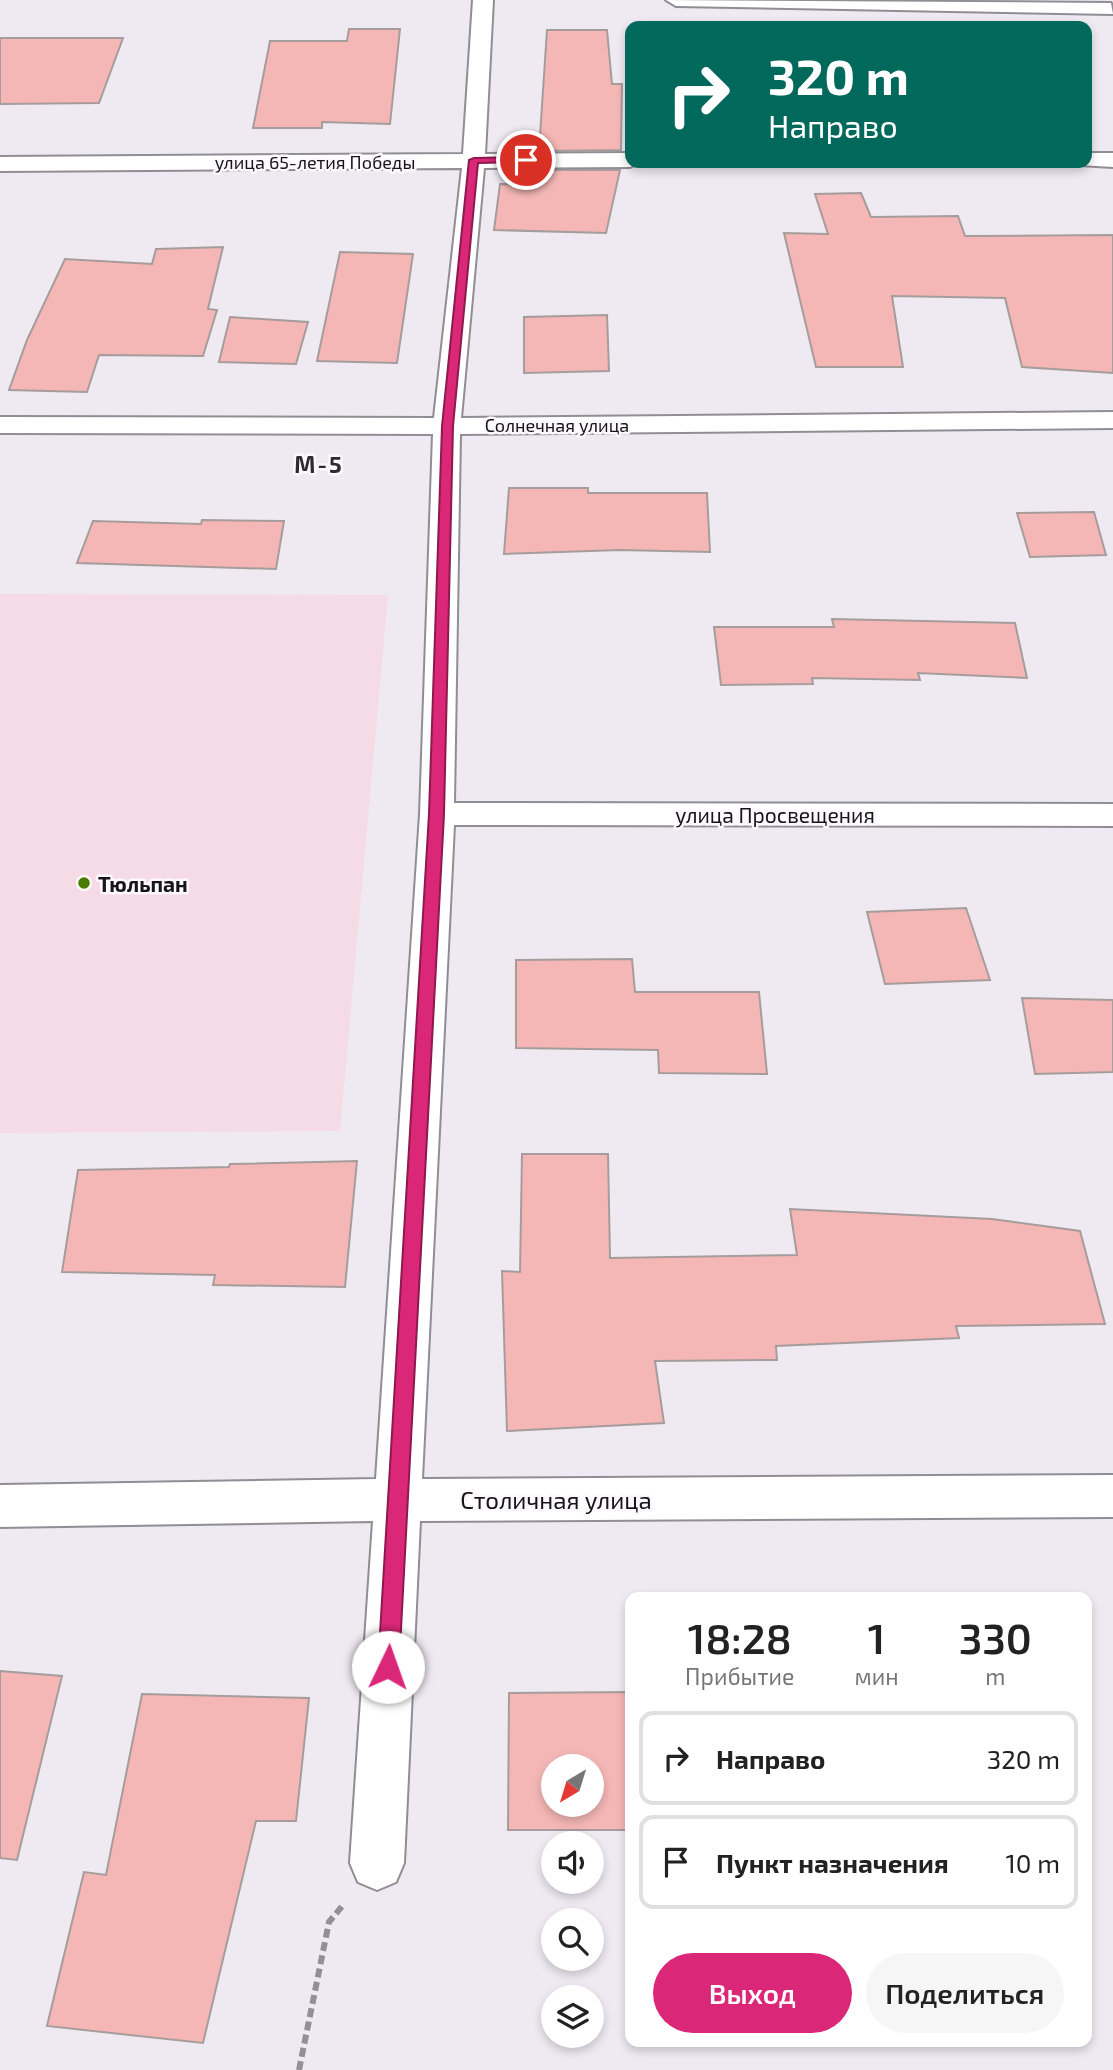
<!DOCTYPE html>
<html lang="ru">
<head>
<meta charset="utf-8">
<style>
	:root { --surface:#fff; --page:#f6f6f6; --text:#222; --muted:#767676; --line:#e0e0e0; --accent:#db2777 }
	body { margin:0; font-family:"Exo 2",sans-serif; background:var(--page); color:var(--text); height:100vh; display:flex; flex-direction:column; font-size:26px; white-space:nowrap }
	* { box-sizing:border-box; margin:0 }
	p { font-size:23px; color:var(--muted) }
	.icon { flex:none; width:38px; height:38px; fill:none; stroke:currentColor; stroke-width:2; stroke-linecap:round; stroke-linejoin:round }
	.map { position:relative; flex:1; overflow:hidden }
	.side { position:absolute; left:625px; top:1592px; width:467px; height:455px; display:flex; flex-direction:column; background:var(--surface); border-radius:14px; box-shadow:0 4px 10px #0003 }
	.side>* { flex:none }
	.top-card { position:absolute; left:625px; top:21px; width:467px; height:147px; border-radius:14px; box-shadow:0 4px 10px #0003; background:#00695c; color:#fff; overflow:hidden }
	.needle { width:46px; rotate:218deg }
	.buttons { position:absolute; left:541px; top:1754px; display:grid; gap:14px }
	.buttons a { display:grid; place-items:center; width:63px; height:63px; border-radius:50%; background:var(--surface); box-shadow:0 4px 10px #0003; font-size:35px }
	.pin { position:absolute; display:grid; place-items:center; width:60px; height:60px; color:#fff; margin:-30px; border:4px solid #fff; border-radius:50%; box-shadow:0 2px 7px #0007 }
	.me { position:absolute; width:77px; margin:-38px; rotate:3deg; stroke-linejoin:round; filter:drop-shadow(0 0 5px #0008) }
	.turn { display:flex; align-items:center; gap:24px; height:147px; padding:0 28px; font-size:32px }
	.turn .icon { width:91px; height:91px; stroke-width:2.5 }
	.turn b { display:block; font-size:49px; line-height:60px }
	.eta { display:flex; justify-content:space-evenly; align-items:center; height:119px; text-align:center }
	.eta b { font-size:42px; font-weight:600; line-height:49px }
	.cta { display:flex; gap:14px; margin-top:auto; padding:14px 28px }
	.cta a { flex:1; height:80px; border-radius:42px; background:var(--accent); color:#fff; font-size:28px; font-weight:600; line-height:80px; text-align:center }
	.cta a+a { background:var(--page); color:var(--text) }
	ul { padding:0; list-style:none }
	li { display:flex; align-items:center; gap:21px; height:94px; margin:0 14px 10px; padding:0 14px; border:4px solid var(--line); border-radius:14px }
	li div { flex:1 }
	li b { display:block; font-size:26px }
	li em { font-style:normal }
	.map>svg:first-child { display:block }
	.education { fill:#f4dbe5 }
	.building { fill:#f4b7b5; stroke:#a69c9c; stroke-width:2; fill-rule:evenodd }
	.lines { fill:none; stroke-linecap:round; stroke-linejoin:round }
	.street-casing { stroke:#918d94; stroke-width:4 }
	.path { stroke:#938f95; stroke-width:6; stroke-dasharray:9 4.5; stroke-linecap:butt }
	.street { fill:#fff; fill-rule:evenodd }
	.route { fill:#db2777; stroke:#8e194d; stroke-width:2 }
	.poi-dot { fill:#4a7a00; stroke:#fcf8fe; stroke-width:2.5 }
	.labels { text-anchor:middle; dominant-baseline:central; stroke-width:5; stroke-linejoin:round; paint-order:stroke }
	.far-street-label { font-size:18px; fill:#171518; stroke:#fcf8fe }
	.street-label { font-size:21px; fill:#171518; stroke:#fcf8fe }
	.poi-label { font-size:21px; font-weight:bold; fill:#171518; stroke:#fcf8fe; text-anchor:start }
	.far-district-label { font-size:23px; font-weight:bold; letter-spacing:2px; fill:#2e2b30; stroke:#fcf8fe }
	.near-street-label { font-size:24px; fill:#171518; stroke:#fcf8fe }
</style>
</head>
<body>
<div class="map">
<svg width="1113" height="2070" viewBox="0 0 1113 2070">
	<rect width="100%" height="100%" fill="#efeaf2"/>
	<!-- education -->
	<path class="education" d="M0,594l388,1 -48,536 -340,2z"/>
	<!-- building -->
	<path class="building" d="M349,29h51l-10,95 -68,-2v6h-69l17,-87h77z
		M547,30h60l5,54h10l-1,66 -82,1z
		M0,38h123l-24,65 -99,1z
		M538,170h82l-14,63 -112,-3 6,-46 37,1z
		M861,193l10,24 87,-1 7,20 148,-1v138l-91,-6 -17,-69 -113,-2 11,71h-87l-32,-134 44,1 -13,-40z
		M223,247l-15,62 9,1 -14,46 -104,-1 -12,37 -78,-2 18,-50 38,-81 87,5 4,-15z
		M340,252l73,2 -16,109 -80,-2z
		M607,315l2,56 -85,2v-56z
		M230,317l78,5 -12,42 -77,-2z
		M509,488h79v5h119l3,59 -90,-2 -116,4z
		M1094,512l12,43 -76,2 -13,-44z
		M202,520l82,1 -8,48 -199,-6 16,-42 108,3z
		M832,619l183,4 12,55 -109,-5 2,7 -108,-2 1,6 -92,1 -7,-58h120z
		M966,908l24,72 -105,4 -18,-72z
		M632,959l3,33h124l8,82 -108,-1 -1,-23 -142,-2v-88z
		M1022,998l91,2v72l-78,2z
		M522,1154h86l2,104 187,-3 -7,-46 202,10 88,12 25,93 -149,2 3,12 -183,8 1,14 -122,1 9,62 -157,8 -5,-160 18,1z
		M357,1161l-12,126 -132,-2 2,-10 -153,-3 16,-102 151,-3 1,-3z
		M0,1671l62,5 -45,184 -17,-2z
		M630,1692v138h-122l1,-137zM553,1766h39v38h-39z
		M142,1694l167,4 -13,123h-40l-53,222 -156,-17 37,-154 22,3z"/>
	<g class="lines">
		<defs>
			<path id="street" d="M473,0h20l-8,154 145,-1v10h9l-9,4 -146,1 -23,250 652,-6v16l-653,6 -6,369 659,1v22l-659,-1 -32,654 691,-4v42l-693,4 -16,342 -8,19 -19,8 -19,-8 -8,-19 23,-342 -373,6v-42l376,-6 44,-665 13,-380 -433,-1v-16l434,1 28,-250 -462,3v-14l463,-3z
				M666,0l445,3 2,11 -437,-8z
				M1087,153h26v14l-34,-2 -1,-2h9z"/>
		</defs>
		<!-- street casing -->
		<use href="#street" class="street-casing"/>
		<!-- path -->
		<path class="path" d="M299,2070l30,-148 15,-18"/>
		<!-- street -->
		<use href="#street" class="street"/>
	</g>
	<!-- route -->
	<path class="route" d="M526,157l4,3 -1,2 -51,1 -25,263 -9,388 -45,853 -3,7 -8,3 -7,-3 -3,-7 51,-853 13,-388 27,-266 5,-2z"/>
	<!-- markers -->
	<circle class="poi-dot" cx="84" cy="883" r="7"/>
	<g class="labels">
		<!-- far-street labels -->
		<g class="far-street-label">
			<text x="315" y="162">улица 65-летия Победы</text>
			<text x="557" y="425">Солнечная улица</text>
		</g>
		<!-- street labels -->
		<g class="street-label">
			<text x="775" y="814">улица Просвещения</text>
		</g>
		<!-- poi labels -->
		<g class="poi-label">
			<text x="98" y="883">Тюльпан</text>
		</g>
		<!-- far-district labels -->
		<g class="far-district-label">
			<text x="319" y="464">М-5</text>
		</g>
		<!-- near-street labels -->
		<g class="near-street-label">
			<text x="556" y="1499">Столичная улица</text>
		</g>
	</g>
</svg>
<div class="buttons">
<a><svg class="needle" viewBox="-14 -14 28 28"><path d="M0-13l5 13h-10z" fill="#e53935"/><path d="M0 13l5-13h-10z" fill="#767676"/></svg></a>
<a><svg class="icon" aria-label="sound" viewBox="0 0 24 24"><path d="M4 9h4l5-4v14l-5-4H4zM17 9q2 3 0 6"/></svg></a>
<a><svg class="icon" aria-label="search" viewBox="0 0 24 24"><circle cx="10" cy="10" r="6"/><path d="M15 15l6 6"/></svg></a>
<a><svg class="icon" aria-label="layers" viewBox="0 0 24 24"><path d="M12 4l9 5-9 5-9-5zM3 14l9 5 9-5"/></svg></a>
</div>
<div class="pin" style="left:526px;top:160px;background:#d93025"><svg class="icon" aria-label="arrive" viewBox="0 0 24 24"><path d="M6 21V4h12l-3 4 3 4H6"/></svg></div>
<svg class="me" style="left:388px;top:1667px" viewBox="-20 -20 40 40"><circle r="19" fill="#fff"/><path d="M0-13L10 11 0 6-10 11z" fill="#db2777"/></svg>
<div class="top-card">
<div class="turn"><svg class="icon" aria-label="right" viewBox="0 0 24 24"><path d="M7 20v-9h11M14 6l5 5-5 5"/></svg><div><b>320 m</b>Направо</div></div>
</div>
<section class="side">
<div class="eta">
<div><b>18:28</b><p>Прибытие</p></div>
<div><b>1</b><p>мин</p></div>
<div><b>330</b><p>m</p></div>
</div>
<ul>
<li><svg class="icon" aria-label="right" viewBox="0 0 24 24"><path d="M7 20v-9h11M14 6l5 5-5 5"/></svg><div><b>Направо</b></div><em>320 m</em></li>
<li><svg class="icon" aria-label="arrive" viewBox="0 0 24 24"><path d="M6 21V4h12l-3 4 3 4H6"/></svg><div><b>Пункт назначения</b></div><em>10 m</em></li>
</ul>
<div class="cta"><a>Выход</a><a>Поделиться</a></div>
</section>
</div>
</body>
</html>
